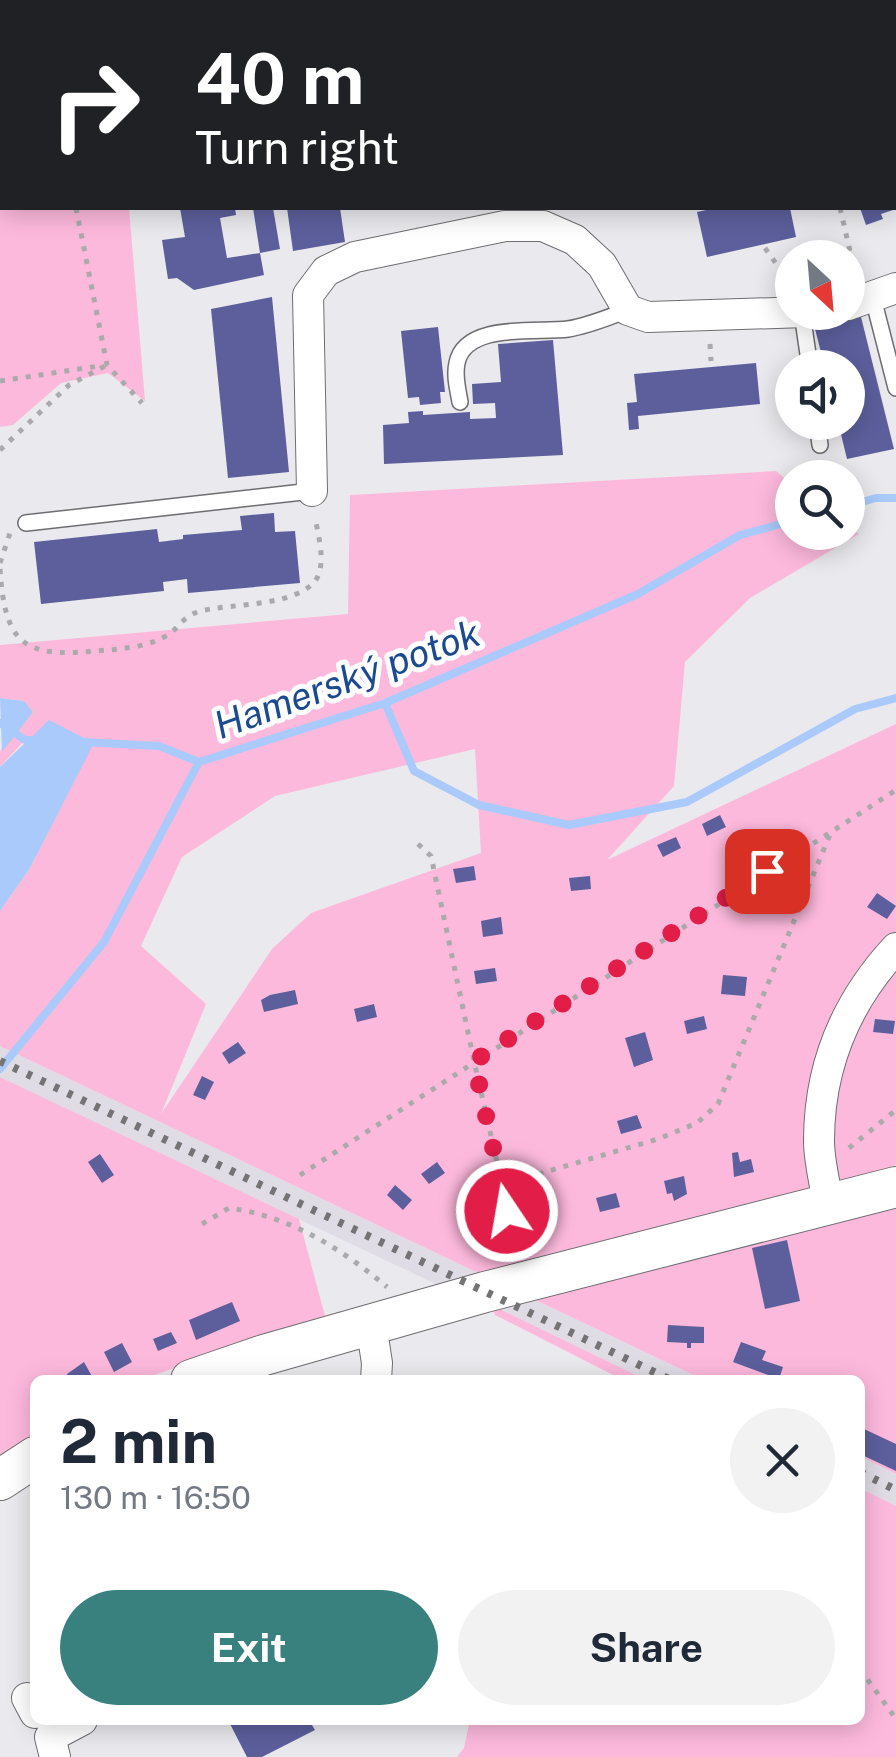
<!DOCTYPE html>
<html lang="en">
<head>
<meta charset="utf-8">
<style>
	:root { --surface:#fff; --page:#f2f2f3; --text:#1f2937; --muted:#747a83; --accent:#39817f }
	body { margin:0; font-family:"Public Sans",sans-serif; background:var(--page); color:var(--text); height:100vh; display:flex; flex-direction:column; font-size:38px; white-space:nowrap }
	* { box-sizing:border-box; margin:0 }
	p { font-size:32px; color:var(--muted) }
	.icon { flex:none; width:55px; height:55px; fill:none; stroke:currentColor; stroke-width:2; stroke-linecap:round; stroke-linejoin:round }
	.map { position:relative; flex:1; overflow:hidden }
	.sheet { position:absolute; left:30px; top:1375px; width:835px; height:350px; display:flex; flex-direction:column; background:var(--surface); border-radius:15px; box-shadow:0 5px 25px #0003 }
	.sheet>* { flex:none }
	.guide { position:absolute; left:0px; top:0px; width:898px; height:210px; box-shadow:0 5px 25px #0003; background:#202124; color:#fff; overflow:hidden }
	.needle { width:65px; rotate:154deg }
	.controls { position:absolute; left:775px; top:240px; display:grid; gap:20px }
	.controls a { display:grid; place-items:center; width:90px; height:90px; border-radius:50%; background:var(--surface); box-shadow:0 5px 25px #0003; font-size:50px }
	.pin { position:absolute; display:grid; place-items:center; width:85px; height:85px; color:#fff; margin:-42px; border-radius:20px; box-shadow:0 5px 15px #0006 }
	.me { position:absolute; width:110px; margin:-55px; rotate:348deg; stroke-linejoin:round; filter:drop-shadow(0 0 8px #0008) }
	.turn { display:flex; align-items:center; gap:35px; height:210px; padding:0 30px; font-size:45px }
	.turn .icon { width:130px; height:130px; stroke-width:2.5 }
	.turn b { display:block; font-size:70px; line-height:85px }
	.round { display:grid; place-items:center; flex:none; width:105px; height:105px; border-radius:52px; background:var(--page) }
	.headline { display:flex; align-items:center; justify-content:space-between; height:170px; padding:0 30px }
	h1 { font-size:60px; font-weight:700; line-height:75px }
	.action { display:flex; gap:20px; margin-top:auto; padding:20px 30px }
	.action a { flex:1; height:115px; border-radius:60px; background:var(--accent); color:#fff; font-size:40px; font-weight:700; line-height:115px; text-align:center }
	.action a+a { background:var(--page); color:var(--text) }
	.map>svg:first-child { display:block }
	.built { fill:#dfdce6 }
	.green { fill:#fdb9dc; fill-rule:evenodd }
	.water { fill:#a9cafa }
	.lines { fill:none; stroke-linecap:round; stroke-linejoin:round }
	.stream { stroke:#a9cafa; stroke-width:8 }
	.building { fill:#5c5f9c }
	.service-casing { stroke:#6f6d71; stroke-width:18 }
	.minor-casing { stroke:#6f6d71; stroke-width:32 }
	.tertiary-casing { stroke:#6f6d71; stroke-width:42 }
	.path { stroke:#aaa9ac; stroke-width:5; stroke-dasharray:5 8; stroke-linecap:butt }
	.service { stroke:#fff; stroke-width:15 }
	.minor { stroke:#fff; stroke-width:30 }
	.tertiary { stroke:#fff; stroke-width:40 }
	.rail { stroke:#747375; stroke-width:8; stroke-dasharray:5 10; stroke-linecap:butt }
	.route { stroke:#e11d48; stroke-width:18; stroke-dasharray:0 32.4 }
	.labels { text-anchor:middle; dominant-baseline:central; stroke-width:10; stroke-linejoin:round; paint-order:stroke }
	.water-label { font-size:38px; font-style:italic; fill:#1b4a90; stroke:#fff }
</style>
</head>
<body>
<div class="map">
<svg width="896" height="1757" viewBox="0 0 896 1757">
	<rect width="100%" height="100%" fill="#eae9ed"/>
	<!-- built -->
	<path class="built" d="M0,1046l704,334h-65l-550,-260 -89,-43z
		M860,1456l36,18v32l-36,-18z"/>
	<!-- green -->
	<path class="green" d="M0,0h555l-553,2v206h127l16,193 -37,-28 -47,10 -48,42 -13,2z
		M776,471l16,13v48h56v-6l11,8 -109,64 -65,64 -11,124 -67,74 289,-136v441l-29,10 29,30v269l-36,-18v-76h-156l-704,-334v-135l30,-43 63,-125 -68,-3 -25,27v-15l24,-51 -24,-3v-53l348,-31 2,-119zM475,749l6,104 -170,60 -39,36 -111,165 45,-110 -65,-58 41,-89 93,-61z
		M0,1077l299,142 26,97 -185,64h-105v55l-35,21z
		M491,1305l155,75h-23l-128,-65z
		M860,1488l36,18v251h-439l7,-9 6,-28h390z"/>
	<!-- water -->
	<path class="water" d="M0,698l24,3 9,11 -31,40z
		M49,720l45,23 -64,125 -30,43v-144z"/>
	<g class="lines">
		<!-- stream -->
		<path class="stream" d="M848,506l28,-8h20
			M385,703l29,68 65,34 90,20 118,-23 168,-93 41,-11
			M0,723l25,17h10
			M84,742l75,4 40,16
			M0,1069l104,-127 95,-180 186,-59 253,-109 102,-59 52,-14"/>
	</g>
	<!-- building -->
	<path class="building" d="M180,208h55l1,7 -16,3 7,40 33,-5 4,22 -70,15 -17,-12 -9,1 -6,-39 23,-3z
		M253,208h20l7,41 -20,4z
		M287,208h53l5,34 -52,9z
		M716,208h74l6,29 -89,20 -10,-45z
		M860,208h36v1l-15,5 2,5 -17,6z
		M272,297l17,175 -61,6 -17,-169z
		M860,313l34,136 -47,10 -9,-37h10v-54h-23l-11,-43z
		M438,327l7,65h-5l1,11 -21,2 -1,-8 -11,1 -7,-67z
		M553,340l10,115 -179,9 -1,-39 26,-2 -1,-11 15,-1v4l47,-3v7l26,-1 -1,-15 -22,1 -1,-20 29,-2 -3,-38z
		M756,363l4,41 -122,12 1,13 -10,1 -2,-27 10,-1 -3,-28z
		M274,513l1,19 20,-1 5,52 -112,10 -1,-14 -24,3 1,9 -123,13 -7,-62 123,-13 2,13 24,-3v-4l59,-5 -2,-14z
		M720,815l6,12 -19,9 -5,-12z
		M676,837l5,11 -18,9 -6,-12z
		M474,866l2,14 -20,3 -3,-14z
		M590,876l1,13 -20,2 -2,-13z
		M877,893l19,13 -9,13 -20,-12z
		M501,917l2,17 -20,3 -2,-16z
		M495,968l2,13 -21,3 -2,-13z
		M723,975l24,2 -2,19 -24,-2z
		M295,990l3,14 -34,8 -3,-12 9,-5z
		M374,1004l3,13 -20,5 -3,-13z
		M704,1016l3,13 -20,5 -3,-13z
		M875,1019l20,2 -2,13 -20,-2z
		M645,1032l8,28 -19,7 -9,-29z
		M238,1042l8,11 -17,11 -7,-11z
		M202,1076l12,6 -9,18 -12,-5z
		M637,1115l5,13 -21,6 -4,-13z
		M738,1152l2,10 11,-3 3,13 -20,5 -2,-24z
		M100,1154l14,21 -12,8 -14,-21z
		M437,1162l8,11 -16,11 -8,-10z
		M684,1176l3,18 -13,7 -2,-8 -5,1 -3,-13z
		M395,1185l17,15 -9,10 -16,-15z
		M487,1185l2,13 -20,3 -2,-13z
		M616,1193l4,14 -20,5 -4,-14z
		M787,1240l13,61 -35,8 -13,-61z
		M232,1302l8,19 -44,19 -7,-20z
		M668,1325l36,2v16h-13v5h-4v-5l-20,-1z
		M171,1332l6,11 -19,8 -5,-12z
		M741,1342l25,9 -4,9 21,7 -4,12 -46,-17z
		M122,1343l10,19 -18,10 -10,-20z
		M84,1362l10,18h-23l-4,-6z
		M864,1429l32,15v27l-36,-17z
		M228,1720h81l6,10 -53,27h-15z"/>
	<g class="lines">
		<defs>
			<path id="service" d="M873,298l23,90
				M802,313l8,55
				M460,402c-2,-12 -6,-26 -3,-39 8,-41 80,-30 111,-34 20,-3 41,-12 60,-19
				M817,422l3,23
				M26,523l286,-32"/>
			<path id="minor" d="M848,305l48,-17
				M312,491l-4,-196 18,-24 29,-14 150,-31h38l32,14 27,25 26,45 20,7 158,-5
				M828,1203c-3,-20 -9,-42 -9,-62 0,-74 27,-139 77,-193
				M371,1324l6,39 -1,17
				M27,1698l8,15
				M55,1757l-5,-20 32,-17"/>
			<path id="tertiary" d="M191,1380l73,-25 221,-63 411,-105
				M0,1480l35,-23"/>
		</defs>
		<!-- service casing -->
		<use href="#service" class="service-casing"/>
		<!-- minor casing -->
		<use href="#minor" class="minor-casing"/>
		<!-- tertiary casing -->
		<use href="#tertiary" class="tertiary-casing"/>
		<!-- path -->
		<path class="path" d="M4,0l2,2
			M791,0l1,2
			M0,124l2,-1
			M76,208l31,157 35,38
			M840,208l15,65
			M765,248l27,38
			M710,344l1,17
			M0,381l99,-15
			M0,450l69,-65 38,-20
			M0,563l10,-30
			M0,569c5,75 23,89 96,82 23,-2 48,-3 68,-14 15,-7 17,-21 37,-26 30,-8 99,-4 116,-33 9,-17 1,-43 -2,-61
			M418,844l13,12 43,205 43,189
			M849,1148l47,-38
			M300,1175l596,-385
			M501,1185l157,-46 39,-16 21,-19 113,-272
			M202,1224l27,-16c60,8 112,40 158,79
			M860,1669l36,50"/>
		<!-- service -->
		<use href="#service" class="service"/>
		<!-- minor -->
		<use href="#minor" class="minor"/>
		<!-- tertiary -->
		<use href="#tertiary" class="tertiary"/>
		<!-- rail -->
		<path class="rail" d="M0,1061l671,319
			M860,1472l36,18"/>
	</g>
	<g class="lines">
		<!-- route -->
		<path class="route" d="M507,1211l-33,-150 293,-190"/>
	</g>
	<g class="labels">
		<!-- water labels -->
		<g class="water-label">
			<text transform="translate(347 679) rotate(-20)">Hamerský potok</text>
		</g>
	</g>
</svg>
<div class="controls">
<a><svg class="needle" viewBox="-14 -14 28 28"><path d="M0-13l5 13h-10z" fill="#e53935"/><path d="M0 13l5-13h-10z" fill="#747a83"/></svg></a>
<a><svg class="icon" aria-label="sound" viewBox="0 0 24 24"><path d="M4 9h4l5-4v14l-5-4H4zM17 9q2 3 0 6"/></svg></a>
<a><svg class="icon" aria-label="search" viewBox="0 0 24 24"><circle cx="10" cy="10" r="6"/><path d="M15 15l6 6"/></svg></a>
</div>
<div class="pin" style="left:767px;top:871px;background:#d93025"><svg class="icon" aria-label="arrive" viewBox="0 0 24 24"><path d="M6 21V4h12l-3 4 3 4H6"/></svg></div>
<svg class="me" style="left:507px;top:1211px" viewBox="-20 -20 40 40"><circle r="17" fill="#e11d48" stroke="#fff" stroke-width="3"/><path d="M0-11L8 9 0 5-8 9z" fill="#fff"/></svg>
<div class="guide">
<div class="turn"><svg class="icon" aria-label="right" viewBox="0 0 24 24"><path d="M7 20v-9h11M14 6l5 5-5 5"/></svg><div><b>40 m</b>Turn right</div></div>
</div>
<section class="sheet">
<div class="headline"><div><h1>2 min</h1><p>130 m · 16:50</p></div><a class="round"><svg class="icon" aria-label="close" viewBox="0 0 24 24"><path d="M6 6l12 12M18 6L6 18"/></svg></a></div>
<div class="action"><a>Exit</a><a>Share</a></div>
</section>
</div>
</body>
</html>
